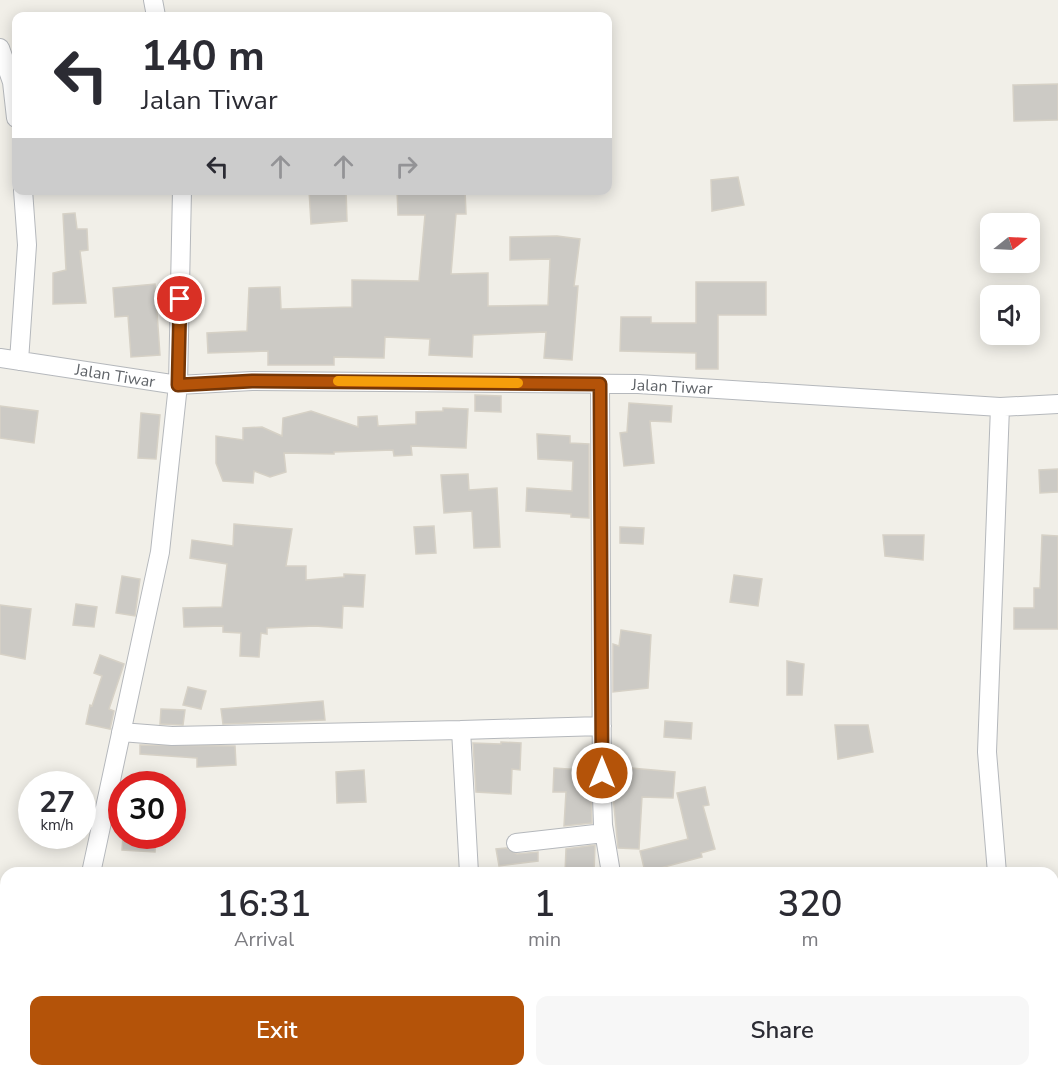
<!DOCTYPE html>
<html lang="en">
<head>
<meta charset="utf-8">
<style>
	:root { --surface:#fff; --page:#f7f7f7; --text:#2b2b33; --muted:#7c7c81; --accent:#b45309 }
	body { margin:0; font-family:"Nunito Sans",sans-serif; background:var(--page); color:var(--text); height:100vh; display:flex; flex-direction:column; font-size:22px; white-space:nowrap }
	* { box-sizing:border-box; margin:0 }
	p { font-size:20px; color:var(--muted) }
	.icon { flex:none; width:33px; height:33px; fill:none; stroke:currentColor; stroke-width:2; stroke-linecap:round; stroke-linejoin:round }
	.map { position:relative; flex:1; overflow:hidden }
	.panel { position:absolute; left:0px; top:867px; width:1059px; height:210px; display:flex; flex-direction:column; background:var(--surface); border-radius:18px 18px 0 0; box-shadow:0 3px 15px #0003 }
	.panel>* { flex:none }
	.hud { position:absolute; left:12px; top:12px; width:600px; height:183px; border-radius:12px; box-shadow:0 3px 15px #0003; background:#fff; color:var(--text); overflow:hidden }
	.needle { width:39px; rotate:72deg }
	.tools { position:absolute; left:980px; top:213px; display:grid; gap:12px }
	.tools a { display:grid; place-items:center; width:60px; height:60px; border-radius:12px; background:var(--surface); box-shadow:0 3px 15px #0003; font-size:30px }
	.speed { position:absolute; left:18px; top:771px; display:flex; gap:12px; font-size:30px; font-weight:700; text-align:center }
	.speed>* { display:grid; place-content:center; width:78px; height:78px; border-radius:50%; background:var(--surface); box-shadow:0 3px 15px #0003; line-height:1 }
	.speed small { font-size:15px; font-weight:400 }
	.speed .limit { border:9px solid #d22; background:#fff; color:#111 }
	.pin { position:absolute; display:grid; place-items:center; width:51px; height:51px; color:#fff; margin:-26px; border:3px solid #fff; border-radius:50%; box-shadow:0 2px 6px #0007 }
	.me { position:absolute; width:66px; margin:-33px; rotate:0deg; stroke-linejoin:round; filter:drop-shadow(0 0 4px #0008) }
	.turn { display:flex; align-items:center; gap:21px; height:126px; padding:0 30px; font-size:27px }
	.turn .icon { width:78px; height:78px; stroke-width:2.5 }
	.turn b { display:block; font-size:42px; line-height:51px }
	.lanes { display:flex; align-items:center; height:57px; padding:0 30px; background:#0003; justify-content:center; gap:30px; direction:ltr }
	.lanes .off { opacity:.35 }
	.eta { display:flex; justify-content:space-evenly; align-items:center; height:102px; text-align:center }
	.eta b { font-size:36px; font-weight:600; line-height:42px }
	.action { display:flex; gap:12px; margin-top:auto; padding:12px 30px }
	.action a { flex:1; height:69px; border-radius:12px; background:var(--accent); color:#fff; font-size:24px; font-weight:600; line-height:69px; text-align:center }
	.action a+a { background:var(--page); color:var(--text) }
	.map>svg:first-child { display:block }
	.building { fill:#cccac5; stroke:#d6d1c6; stroke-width:1.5 }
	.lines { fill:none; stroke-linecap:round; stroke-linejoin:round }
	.minor-casing { stroke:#b5b8bc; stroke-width:20 }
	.minor { stroke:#fff; stroke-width:18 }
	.route-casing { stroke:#753606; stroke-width:15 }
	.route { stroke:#b45309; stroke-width:10 }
	.slow { stroke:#f59e0b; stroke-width:10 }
	.labels { text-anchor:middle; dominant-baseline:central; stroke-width:5; stroke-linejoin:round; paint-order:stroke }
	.street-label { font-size:16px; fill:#5f6368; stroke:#fff }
</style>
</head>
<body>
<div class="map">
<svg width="1058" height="1077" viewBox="0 0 1058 1077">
	<rect width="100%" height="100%" fill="#f1efe8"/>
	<!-- building -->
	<path class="building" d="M1058,84v36l-44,1 -1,-36z
		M738,177l6,28 -32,6 -1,-31z
		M309,190h37l1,31 -36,3z
		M397,190h68l1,24h-10l-5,60 37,-1v33l60,-1 2,-46 -40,1v-23l47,-1 23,3 -6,47h4l-6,74 -28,-2 2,-26 -73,3 -1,22 -43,-2 1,-16 -45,-2 -1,21 -50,-1v8h-66v-14l-60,2 -1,-20 40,-2 2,-43 31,-1 1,22 71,-2v-27l67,1 6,-66h-27z
		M75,213l2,16h10l1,21 -8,1 6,52 -33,1v-31l13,-3 -3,-56z
		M696,282h70v33h-48v54h-22v-16l-76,-2 1,-34h30v6h45z
		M155,284l5,71 -29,2 -3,-41 -13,1 -2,-29z
		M475,395l26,1v16l-26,-1z
		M629,403l43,3 -1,16 -21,-1 4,42 -30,3 -4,-33 7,-1z
		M0,406l38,5 -4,32 -34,-5z
		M443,408l25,1 -2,39 -55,-2 1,9 -18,1 -1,-6 -59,2v2l-50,-1 2,19 -16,5 -16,-6 -1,12 -30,-2 -7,-18v-27l27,4v-12l19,-1 20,9 1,-18 28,-7 47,16v-10l19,-1 1,10 38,-2v-12l27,-1z
		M141,413l19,2 -4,44 -18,-1z
		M537,434l33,2v7l19,1v74l-18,-1v-3l-45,-3 1,-23 45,3 1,-30 -35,-2z
		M1058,469v23l-18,1 -1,-23z
		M468,474l1,16 28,-2 3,59 -26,1 -2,-37 -28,2 -3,-38z
		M234,524l58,5 -6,37h20v14l38,-3v-3l21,1 -2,32 -20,-1 -1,22 -27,-2 -48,2v6l-6,-1 -2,24 -19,-1 1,-23 -18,-1v-6l-39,1 -1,-19 39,-1 5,-43 -37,-6 2,-18 41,6z
		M434,526l2,27 -20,1 -2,-27z
		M620,527l24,1 -1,16 -23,-1z
		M883,535h41l-1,25 -38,-4z
		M1042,535l16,1v93h-44v-21h20v-20h6z
		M734,575l28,4 -4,27 -28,-4z
		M122,576l18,3 -5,37 -19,-3z
		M76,604l21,3 -3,20 -21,-2z
		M0,605l31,4 -6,50 -25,-5z
		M621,630l30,5 -3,53 -35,4v-48l6,2z
		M100,655l24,9 -15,45 5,2 -4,18 -24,-5 4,-19 2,1 10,-30 -8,-3z
		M787,661l17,3 -2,31h-15z
		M188,687l18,4 -5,18 -18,-4z
		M323,701l2,19 -102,4 -2,-15z
		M161,709l24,1 -2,15 -23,-1z
		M665,721l27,2 -1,16 -27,-2z
		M835,725h33l5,27 -35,7z
		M501,742l20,1 -1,27 -8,-1 -1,25 -35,-2 -3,-49 28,1z
		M140,745l95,1 1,19 -39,2v-9l-57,-4z
		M620,767l55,5 -2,26 -31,-1 -3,52 -21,-1 -5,-52 5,1z
		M554,768l28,2 -1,25h10l1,28 -28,3 2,-34h-13z
		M364,770l2,32 -29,1 -1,-31z
		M705,787l4,18 -6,1 12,43 -14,4 1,4 -57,15 -5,-21 48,-12 -11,-46z
		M123,836h33l-1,16 -33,-2z
		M595,845l-1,28h-29l1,-24z
		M506,848l11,6 21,-2v9l-39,5 -3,-17z"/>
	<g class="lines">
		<defs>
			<path id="minor" d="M153,0l3,16
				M0,48l12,34 4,36
				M0,358l178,27 74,-4 386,3 362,23 58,-3
				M19,361l8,-116 -4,-55
				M600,384l2,413 1,28 8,48
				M461,730l141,-4
				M121,732l51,4 289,-6 8,143
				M516,843l88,-10
				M91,873l69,-321 18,-167 4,-195
				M997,873l-10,-121 13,-345
				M393,1071l1,6
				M519,1071l1,6
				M683,1071l2,6
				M1026,1071v6
				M29,1077l2,-6"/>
		</defs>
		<!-- minor casing -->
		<use href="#minor" class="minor-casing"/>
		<!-- minor -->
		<use href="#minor" class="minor"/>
	</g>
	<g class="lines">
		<defs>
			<path id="route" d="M180,299l-2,86 74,-4 348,3 2,389"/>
		</defs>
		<!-- route casing -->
		<use href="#route" class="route-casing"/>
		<!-- route -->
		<use href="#route" class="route"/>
		<!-- slow -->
		<path class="slow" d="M338,381l180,2"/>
	</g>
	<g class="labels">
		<!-- street labels -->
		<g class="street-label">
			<text transform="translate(115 376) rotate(9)">Jalan Tiwar</text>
			<text transform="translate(672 387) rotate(3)">Jalan Tiwar</text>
		</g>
	</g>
</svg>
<div class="tools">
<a><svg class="needle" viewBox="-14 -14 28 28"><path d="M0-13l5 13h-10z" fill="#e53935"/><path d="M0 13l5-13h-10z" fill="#7c7c81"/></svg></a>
<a><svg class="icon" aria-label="sound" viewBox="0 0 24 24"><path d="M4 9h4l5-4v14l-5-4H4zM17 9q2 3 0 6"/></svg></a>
</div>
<div class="speed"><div>27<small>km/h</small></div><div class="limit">30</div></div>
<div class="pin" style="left:180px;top:299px;background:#d93025"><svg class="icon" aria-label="arrive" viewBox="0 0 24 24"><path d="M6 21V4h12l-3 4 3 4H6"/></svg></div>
<svg class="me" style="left:602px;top:773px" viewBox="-20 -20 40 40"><circle r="17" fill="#b45309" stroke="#fff" stroke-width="3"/><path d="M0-11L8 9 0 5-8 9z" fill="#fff"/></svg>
<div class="hud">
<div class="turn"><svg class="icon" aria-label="left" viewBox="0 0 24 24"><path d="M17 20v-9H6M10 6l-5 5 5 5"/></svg><div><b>140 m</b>Jalan Tiwar</div></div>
<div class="lanes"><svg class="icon" aria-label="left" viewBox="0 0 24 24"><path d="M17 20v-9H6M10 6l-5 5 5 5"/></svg><svg class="icon off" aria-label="ahead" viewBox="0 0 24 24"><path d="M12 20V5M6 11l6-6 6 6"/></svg><svg class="icon off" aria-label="ahead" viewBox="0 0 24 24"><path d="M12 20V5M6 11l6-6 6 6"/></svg><svg class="icon off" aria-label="right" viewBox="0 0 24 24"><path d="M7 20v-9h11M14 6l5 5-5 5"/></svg></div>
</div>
<section class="panel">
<div class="eta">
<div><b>16:31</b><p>Arrival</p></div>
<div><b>1</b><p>min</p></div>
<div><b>320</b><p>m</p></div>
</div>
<div class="action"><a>Exit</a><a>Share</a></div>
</section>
</div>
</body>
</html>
